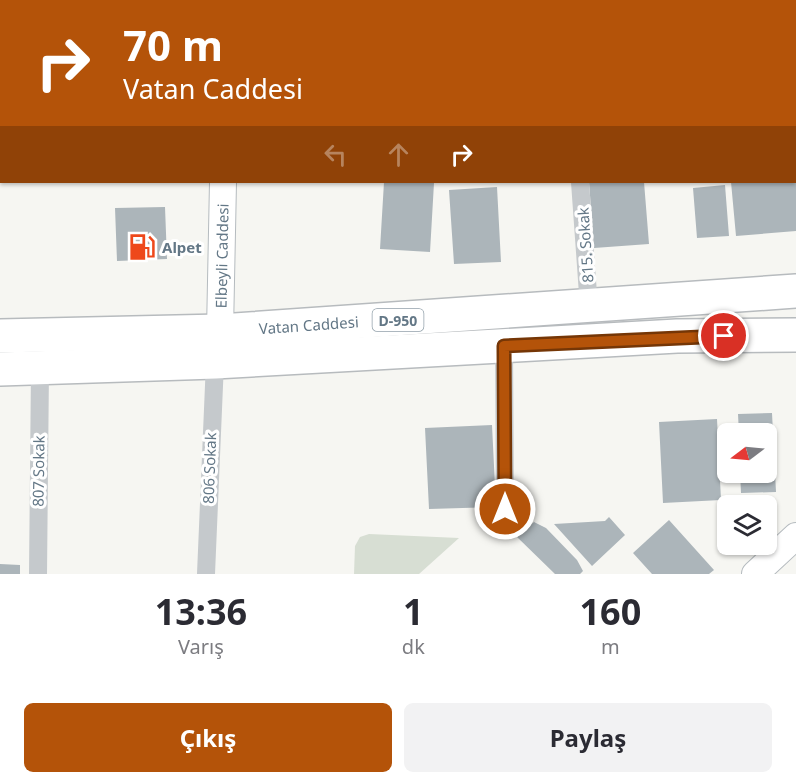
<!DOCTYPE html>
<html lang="tr">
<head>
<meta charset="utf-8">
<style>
	:root { --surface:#fff; --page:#f2f2f3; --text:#2b2b33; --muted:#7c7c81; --accent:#b45309 }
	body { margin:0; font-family:"Noto Sans",sans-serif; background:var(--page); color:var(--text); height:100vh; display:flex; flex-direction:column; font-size:22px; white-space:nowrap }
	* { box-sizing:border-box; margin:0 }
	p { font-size:20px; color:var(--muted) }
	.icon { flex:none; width:33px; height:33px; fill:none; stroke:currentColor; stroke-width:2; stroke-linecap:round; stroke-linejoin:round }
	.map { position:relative; height:574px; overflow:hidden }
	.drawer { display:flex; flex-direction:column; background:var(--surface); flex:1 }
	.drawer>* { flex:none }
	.top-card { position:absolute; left:0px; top:0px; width:796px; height:183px; box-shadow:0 2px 4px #0004; background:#b45309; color:#fff; overflow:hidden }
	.needle { width:39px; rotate:254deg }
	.buttons { position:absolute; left:717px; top:423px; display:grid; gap:12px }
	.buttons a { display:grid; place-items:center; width:60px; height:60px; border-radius:9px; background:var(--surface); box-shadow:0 2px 4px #0004; font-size:30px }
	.pin { position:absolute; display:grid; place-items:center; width:51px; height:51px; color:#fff; margin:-26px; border:3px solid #fff; border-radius:50%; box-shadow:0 2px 6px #0007 }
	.me { position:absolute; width:66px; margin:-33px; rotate:0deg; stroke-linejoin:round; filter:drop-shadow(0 0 4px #0008) }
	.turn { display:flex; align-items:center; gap:21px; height:126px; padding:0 24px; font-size:27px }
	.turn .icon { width:78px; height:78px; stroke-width:2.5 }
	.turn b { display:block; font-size:42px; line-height:51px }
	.lanes { display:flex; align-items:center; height:57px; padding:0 24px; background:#0003; justify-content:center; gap:30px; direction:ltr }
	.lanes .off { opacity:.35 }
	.eta { display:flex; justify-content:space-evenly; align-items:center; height:102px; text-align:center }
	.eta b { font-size:36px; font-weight:700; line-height:42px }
	.action { display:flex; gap:12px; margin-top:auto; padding:12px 24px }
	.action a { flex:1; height:69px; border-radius:9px; background:var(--accent); color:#fff; font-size:24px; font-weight:700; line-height:69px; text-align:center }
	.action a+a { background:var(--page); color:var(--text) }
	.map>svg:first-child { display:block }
	.green { fill:#d7ded3 }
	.building { fill:#acb5ba }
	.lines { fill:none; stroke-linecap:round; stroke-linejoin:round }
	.secondary-casing { stroke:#b5bbbf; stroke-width:28 }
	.highway-casing { stroke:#b7bbbe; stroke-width:36 }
	.street { stroke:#c5c9cc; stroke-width:18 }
	.secondary { stroke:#fff; stroke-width:26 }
	.highway { stroke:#fff; stroke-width:33 }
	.route-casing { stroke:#753606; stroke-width:15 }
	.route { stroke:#b45309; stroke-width:10 }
	.labels { text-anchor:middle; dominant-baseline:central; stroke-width:6; stroke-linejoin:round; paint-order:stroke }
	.shield { fill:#fff; stroke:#92a0aa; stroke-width:1.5 }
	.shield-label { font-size:14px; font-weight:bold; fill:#637786 }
	.street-label { font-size:15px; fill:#637786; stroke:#fff }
	.poi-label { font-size:15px; font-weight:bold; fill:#637786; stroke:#fff; text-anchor:start }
</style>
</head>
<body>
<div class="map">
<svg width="796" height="574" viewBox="0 0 796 574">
	<rect width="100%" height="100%" fill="#f6f6f2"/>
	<!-- green -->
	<path class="green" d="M369,534l90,4 -40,36h-65l1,-28 5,-9z"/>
	<!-- building -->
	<path class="building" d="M384,182l50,1 -4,69 -50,-3z
		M589,182h55l5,62 -55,4z
		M731,182h65v49l-60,5z
		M725,185l4,51 -32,2 -4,-50z
		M497,187l4,75 -47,2 -5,-74z
		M165,207l2,52 -50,2 -2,-53z
		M772,413l4,79 -35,1 -1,-21h26v-38h-27l-1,-20z
		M717,419l4,81 -58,3 -4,-81z
		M492,425l4,82 -67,2 -4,-81z
		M609,517l16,18 -33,31 -38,-42 51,-3z
		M669,520l45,50 -5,4h-57l-19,-21z
		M534,522l12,6 31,32 6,11 -3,3h-25l-38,-37z
		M0,564l20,1v9h-20z"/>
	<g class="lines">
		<defs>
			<g id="secondary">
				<path d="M232,2l1,-2"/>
				<path id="s1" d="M220,331l3,-149"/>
				<path d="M755,574l41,-38"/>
			</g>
			<g id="highway">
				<path id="s2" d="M0,336l220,-5 576,-40"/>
				<path d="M0,369l215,-7 462,-26 119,-1"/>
			</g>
		</defs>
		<!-- secondary casing -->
		<use href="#secondary" class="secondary-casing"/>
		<!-- highway casing -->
		<use href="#highway" class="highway-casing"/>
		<!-- street -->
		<path class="street" d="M562,0v2
			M714,0v2
			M795,90h1
			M580,182l9,126
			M504,346l1,163
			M38,574l2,-206
			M206,574l9,-212"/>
		<!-- secondary -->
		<use href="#secondary" class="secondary"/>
		<!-- highway -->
		<use href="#highway" class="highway"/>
	</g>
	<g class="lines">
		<defs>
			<path id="route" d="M505,509l-1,-163 220,-10"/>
		</defs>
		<!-- route casing -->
		<use href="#route" class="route-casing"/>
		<!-- route -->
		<use href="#route" class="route"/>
	</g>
	<!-- icons -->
	<defs>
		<symbol id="fuel-bare" viewBox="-9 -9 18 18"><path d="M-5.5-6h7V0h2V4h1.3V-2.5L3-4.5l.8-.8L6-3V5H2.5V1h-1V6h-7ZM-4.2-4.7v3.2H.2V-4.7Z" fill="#ee481b" stroke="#fff" stroke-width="2.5" paint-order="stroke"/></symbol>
	</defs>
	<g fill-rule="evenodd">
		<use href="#fuel-bare" x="123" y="228" width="38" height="38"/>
	</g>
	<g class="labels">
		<!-- shield labels -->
		<rect class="shield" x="372.5" y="309" width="51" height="22" rx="4.5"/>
		<g class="shield-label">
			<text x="398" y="320">D-950</text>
		</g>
		<!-- street labels -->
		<g class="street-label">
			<text transform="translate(585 245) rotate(-94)">815. Sokak</text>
			<text stroke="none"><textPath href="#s1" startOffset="75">Elbeyli Caddesi</textPath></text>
			<text stroke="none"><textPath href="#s2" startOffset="309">Vatan Caddesi</textPath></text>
			<text transform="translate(209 468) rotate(-88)">806 Sokak</text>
			<text transform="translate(38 471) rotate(-89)">807 Sokak</text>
		</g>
		<!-- poi labels -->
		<g class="poi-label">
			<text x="162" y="247">Alpet</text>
		</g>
	</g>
</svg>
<div class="buttons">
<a><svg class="needle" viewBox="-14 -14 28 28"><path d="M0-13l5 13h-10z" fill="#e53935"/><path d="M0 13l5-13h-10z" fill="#7c7c81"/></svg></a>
<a><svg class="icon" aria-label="layers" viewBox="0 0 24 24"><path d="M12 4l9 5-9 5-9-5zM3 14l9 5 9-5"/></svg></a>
</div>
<div class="pin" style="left:724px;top:336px;background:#d93025"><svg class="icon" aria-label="arrive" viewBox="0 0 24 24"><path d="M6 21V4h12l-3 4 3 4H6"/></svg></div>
<svg class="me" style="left:505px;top:509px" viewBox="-20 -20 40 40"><circle r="17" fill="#b45309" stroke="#fff" stroke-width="3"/><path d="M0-11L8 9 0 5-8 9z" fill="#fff"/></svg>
<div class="top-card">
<div class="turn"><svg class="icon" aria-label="right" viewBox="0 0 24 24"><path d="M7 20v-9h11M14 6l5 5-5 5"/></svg><div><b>70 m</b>Vatan Caddesi</div></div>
<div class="lanes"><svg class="icon off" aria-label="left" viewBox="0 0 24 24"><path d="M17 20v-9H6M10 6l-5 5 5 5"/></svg><svg class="icon off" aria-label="ahead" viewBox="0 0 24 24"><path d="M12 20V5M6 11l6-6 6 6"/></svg><svg class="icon" aria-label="right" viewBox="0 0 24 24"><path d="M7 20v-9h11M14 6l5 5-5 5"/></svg></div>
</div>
</div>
<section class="drawer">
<div class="eta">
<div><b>13:36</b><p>Varış</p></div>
<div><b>1</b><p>dk</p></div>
<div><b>160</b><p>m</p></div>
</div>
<div class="action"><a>Çıkış</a><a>Paylaş</a></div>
</section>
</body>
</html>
